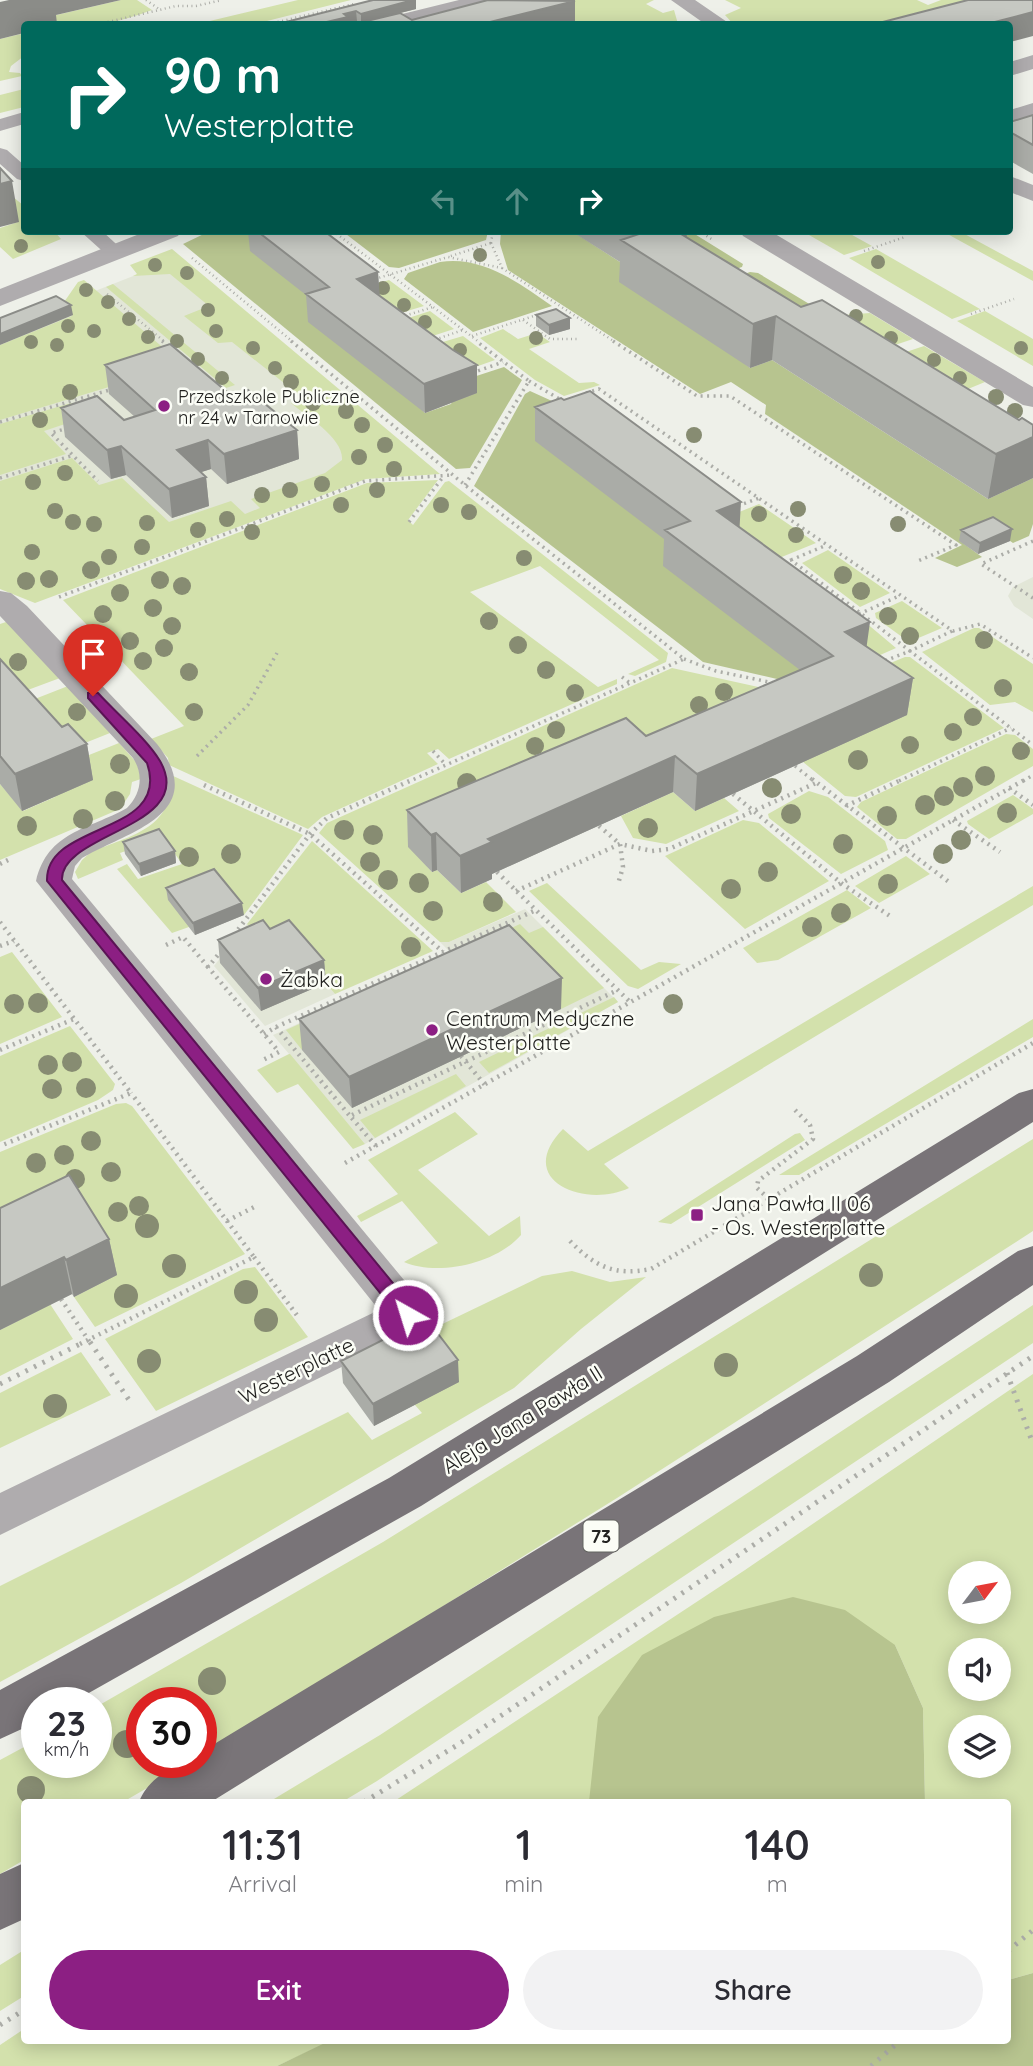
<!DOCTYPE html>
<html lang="en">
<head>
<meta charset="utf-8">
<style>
	:root { --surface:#fff; --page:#f2f2f3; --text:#2b2b33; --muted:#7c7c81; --accent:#8c1f83 }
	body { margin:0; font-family:Quicksand,sans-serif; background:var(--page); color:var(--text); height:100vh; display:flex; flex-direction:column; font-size:26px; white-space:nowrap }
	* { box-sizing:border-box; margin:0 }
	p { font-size:23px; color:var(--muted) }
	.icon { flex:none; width:38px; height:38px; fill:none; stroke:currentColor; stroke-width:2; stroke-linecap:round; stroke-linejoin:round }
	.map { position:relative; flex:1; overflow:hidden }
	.side { position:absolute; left:21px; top:1799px; width:990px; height:245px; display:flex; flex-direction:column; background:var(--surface); border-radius:7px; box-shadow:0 4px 18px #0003 }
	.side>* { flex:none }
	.hud { position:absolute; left:21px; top:21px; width:992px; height:214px; border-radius:7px; box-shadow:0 4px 18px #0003; background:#00695c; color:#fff; overflow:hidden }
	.needle { width:46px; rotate:58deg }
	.buttons { position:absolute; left:948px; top:1561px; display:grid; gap:14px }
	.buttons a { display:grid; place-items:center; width:63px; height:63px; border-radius:50%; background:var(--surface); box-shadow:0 4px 18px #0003; font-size:35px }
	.speed { position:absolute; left:21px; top:1687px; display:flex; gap:14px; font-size:35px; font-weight:700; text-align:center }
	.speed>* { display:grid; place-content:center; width:91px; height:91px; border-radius:50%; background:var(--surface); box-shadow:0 4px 18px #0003; line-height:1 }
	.speed small { font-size:18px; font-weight:400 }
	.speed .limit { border:10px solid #d22; background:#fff; color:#111 }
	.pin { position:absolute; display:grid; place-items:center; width:60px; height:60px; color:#fff; margin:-72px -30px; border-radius:50% 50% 50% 0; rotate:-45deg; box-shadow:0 0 7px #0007 }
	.pin .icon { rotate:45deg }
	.me { position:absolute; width:77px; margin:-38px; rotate:321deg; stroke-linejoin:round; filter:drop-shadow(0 0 5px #0008) }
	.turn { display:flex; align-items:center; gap:24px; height:147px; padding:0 28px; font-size:32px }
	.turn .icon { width:91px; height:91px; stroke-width:2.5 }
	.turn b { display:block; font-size:49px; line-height:60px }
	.lanes { display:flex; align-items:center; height:66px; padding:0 28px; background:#0003; justify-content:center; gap:35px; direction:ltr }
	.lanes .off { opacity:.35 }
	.eta { display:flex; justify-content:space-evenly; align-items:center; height:119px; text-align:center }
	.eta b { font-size:42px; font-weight:600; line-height:49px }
	.button { display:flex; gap:14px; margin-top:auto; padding:14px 28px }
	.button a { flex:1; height:80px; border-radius:42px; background:var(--accent); color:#fff; font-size:28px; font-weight:600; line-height:80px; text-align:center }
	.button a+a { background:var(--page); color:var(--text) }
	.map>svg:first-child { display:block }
	.built { fill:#e2e6d7 }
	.green { fill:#d3e1ac; fill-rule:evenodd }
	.forest { fill:#b7c48f }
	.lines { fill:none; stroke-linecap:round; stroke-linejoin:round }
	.path-far3 { stroke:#acada8; stroke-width:2.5; stroke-dasharray:1 3.5; stroke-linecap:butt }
	.path-far2 { stroke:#acada8; stroke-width:3.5; stroke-dasharray:2 4.5; stroke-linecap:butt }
	.path-far1 { stroke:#acada8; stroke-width:4.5; stroke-dasharray:2 5; stroke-linecap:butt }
	.path { stroke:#acada8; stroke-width:5; stroke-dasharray:2.5 7; stroke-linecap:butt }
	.service { fill:#afacae; fill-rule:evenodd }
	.minor { fill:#afacae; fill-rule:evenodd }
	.primary { fill:#797478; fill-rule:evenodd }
	.tree { fill:#878c72 }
	.wall { fill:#aaaca7 }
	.shaded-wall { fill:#8b8c88 }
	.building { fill:#c6c8c2; stroke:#8b8c88; stroke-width:2 }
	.route { fill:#8c1f83; stroke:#5b1455; stroke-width:2 }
	.poi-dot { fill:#8c1f83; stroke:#fbfdf6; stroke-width:2.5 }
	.labels { text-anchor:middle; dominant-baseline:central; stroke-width:5; stroke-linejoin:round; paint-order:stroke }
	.far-poi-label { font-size:18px; fill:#222220; stroke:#fbfdf6; text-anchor:start }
	.shield { fill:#fbfdf6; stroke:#636460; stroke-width:2 }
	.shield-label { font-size:19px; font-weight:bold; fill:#222220 }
	.poi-label { font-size:21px; fill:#222220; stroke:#fbfdf6; text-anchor:start }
	.street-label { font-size:21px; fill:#222220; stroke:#fbfdf6 }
</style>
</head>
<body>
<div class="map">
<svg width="1033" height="2066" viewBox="0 0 1033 2066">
	<rect width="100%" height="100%" fill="#eef0e9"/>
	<!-- built -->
	<path class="built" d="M175,270l220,195 -363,133 -32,-13v-237l90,-55 56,-22z
		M1033,577v42l-19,-13 -6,-10 5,-9z
		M525,909l93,93 -253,142 -92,-109 179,-81 -12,-12h9z
		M247,924l16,18h27l45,52 -70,32 -51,-60z"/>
	<!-- green -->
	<path class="green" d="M121,0h16l15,10c-26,10 -80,26 -104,7z
		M298,0h53l-96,24h-58z
		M495,0h159l-8,4 17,9 11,-3 4,14h-276z
		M725,0h192l11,5 13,-5h92v6l-68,18h-232l-8,-9 16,-7z
		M21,34l3,2v20l-13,10 -2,6 11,1 2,3 -22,5v-42z
		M24,89v18l-24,6v-18z
		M0,186l24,20v25h30l7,8 -48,20 -13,-12v-19l18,-6z
		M802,231h43l27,15 -28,9z
		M942,231h17l74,40v10z
		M172,249l268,225 -74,5 -331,124 -35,-14v-108l72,-23 27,27 23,-7 47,44 62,-21 14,13 15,-6 -9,-9 74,-26 17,-13c2,-22 -36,-44 -51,-57l12,-5 -71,-56 -14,1 -34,-27 25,-10 -39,-32 -37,2 4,-2 -7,-9z
		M876,249l104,60 -28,10 -103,-61z
		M84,280l131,112 -40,-25 -175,53v-75l72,-29 -10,-11 16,-23z
		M389,280l35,26 -47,14 -14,-32z
		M113,284l122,101 -9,3 -120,-101z
		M430,311l24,18 -46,15 -24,-18z
		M985,311l48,28v27l-76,-45z
		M870,313l43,26 -18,6 -51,-30z
		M503,329l15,10 19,-6 13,9 -21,7 50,34 15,-1 6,3 -36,11 -29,-16 -55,-42z
		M463,336l32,24 -45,16 -34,-26z
		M924,346l61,36 -17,7 -62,-37z
		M71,403l15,14 -42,14 22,23 -66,21v-51z
		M438,480l-30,40 5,5 32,-43 4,-1 219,172 -2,9 -31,14 -7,-2 31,-14 -119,-94 -70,26 128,95 19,-8v5l-168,75 -11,-10 -11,4 11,11 -116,53 -14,12 -139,-64 -1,-7 -17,-19 33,-13 -121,-126 304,-117z
		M759,504l57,39 -49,20 -50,-42z
		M828,550l62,43 -30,14 -58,-44z
		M902,601l40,27 -33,14 -33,-24 -1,-5z
		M9,621l51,57 -51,19 -9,-10v-63z
		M865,622l31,26 -52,23z
		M974,628h5l54,36v48l-18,-10 -25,3 -68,-53z
		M905,657h5l94,71 -148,69 -11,-1 -42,-34 51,-84z
		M672,668l141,31 -404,147 23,26 5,-2 24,23 25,-11 30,30 -67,30h-9l-121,-109 8,-10z
		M68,686l42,47 -50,20 -43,-47z
		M1006,734l9,1 18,14v17l-127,73h-9l-40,-32 4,-5z
		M119,743l18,20 4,16 -9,3 -2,12 -10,15 -120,51v-76l23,27 32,-14 19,-36z
		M171,775l132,60 -59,80 -29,-34 -26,46 -17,6 -55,-64 10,-5 11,15 44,-15 -18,-26 -44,15 3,7 -45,19 -3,-7 7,-12 9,-8c41,-17 83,-23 80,-77z
		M809,791l19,6 57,44 3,9 -47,24 -72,-56 -1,-4z
		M673,792l22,19 29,-13 15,13 -73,33 -33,-6 -12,-22z
		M1013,795l20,14v5l-44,25 -21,-15 -1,-3z
		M743,820l16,3 70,58 -84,48 -80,-73z
		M312,841l121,110 -98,43 -45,-52h-27l-16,-18z
		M906,856l24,18 -51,29 -24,-17z
		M547,883l94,87 18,-8 22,2 -43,25 -10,-3 -99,-95z
		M1033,886v19l-429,259 25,24c-45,21 -116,-8 -66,-59l25,22z
		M847,890l24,18 -93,52 -21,3 -14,-15z
		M520,924l9,9 14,-6 61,61 -43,21 -259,41 -16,-20z
		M12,952l50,65 -62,27v-87z
		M614,997l4,5 -129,71 -10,-11z
		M1033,1019v18l-234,138h-20z
		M70,1026l45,58 -2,6 -15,10 -98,42v-86z
		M289,1054h1l75,90 -12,5 -55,-65 -21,9 -20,-23z
		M456,1074l10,12 -91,52 -15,-18z
		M126,1103l6,3 113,148 -150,73 -21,-30 42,-22 -116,-26v-97l116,-48z
		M455,1112l23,22 -60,36 71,66 31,-20 1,19c-24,28 -83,42 -117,27l34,-19 -36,-42 -41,21 -4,-6 41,-22 -30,-34z
		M800,1133l5,7 -134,84 -13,-2 137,-88z
		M1033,1139v92l-416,267 -416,259v-54h-59v59h50l-69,40h-99v58l-24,14v-114l37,-20v22h59v-55l287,-165z
		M255,1267l53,70 -152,74 -51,-72 138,-70z
		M572,1271l38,11 36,-5 -65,52 -67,59 -333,195 -181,99v-96l348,-174 24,28 50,-27 -7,-8 17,-76 110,-53z
		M50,1304l23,35 -73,37v-46z
		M1033,1305v38l-656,438 -35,21h-73l111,-67z
		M81,1352l30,43 -111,53v-55z
		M1033,1374v599l-25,7v-178h-83l-2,-94 -28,-63 -304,154 -2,3h-196l352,-232zM961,1573h38v39h-38zM961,1650h38v39h-38zM961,1727h38v39h-38z
		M24,1950v46l-24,15v-46z
		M24,2029v11l307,1 -54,25h-277v-21z"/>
	<!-- forest -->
	<path class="forest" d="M210,231h115l21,16 -27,8 12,60 94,98 26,-9 10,-23 43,-14 18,13 -52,88 -14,1 -273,-225z
		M342,231h146l-2,9 -87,28 -10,-1z
		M501,231h71l68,44 110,93 22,-8 216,139 45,-21v46l-4,12 -16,7 -22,-15 -31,13 22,16 -25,10 -22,-9 27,-13 -197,-131 1,-9 -35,-23 -31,12 -192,-124 -8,-26z
		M693,233l50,31 -1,3 -39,13 -19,-46z
		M440,262c43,-7 80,22 112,44l-79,26 -69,-53 4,-6z
		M750,272l8,1 53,32 -42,16 -70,-31z
		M530,391l33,15 124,151 127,124 -11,4 -100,-23 -229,-176 51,-92z
		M793,1597l52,13 50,35 28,63 2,94h-336l9,-85 44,-62 72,-38z
		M1033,1973v93h-756l54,-26h677v-60z"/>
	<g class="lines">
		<!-- path-far3 -->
		<path class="path-far3" d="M146,0l13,9
			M99,24l77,-18h20l26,-6
			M269,24l85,-20
			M333,231l146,111
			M699,231l14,9
			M491,243l11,25 -54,-11z
			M491,243l2,-12
			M864,251l41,-14
			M192,258l101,84
			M502,268l113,74
			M375,279l73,-22
			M107,294l58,48
			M971,314l43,-15
			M401,317l32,-10
			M523,320l27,19h30
			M472,336l68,-22
			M431,341l32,-11"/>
		<!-- path-far2 -->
		<path class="path-far2" d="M162,341l8,6
			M291,341l174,144 219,174 -274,122
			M613,341l84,55h33l226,149 -38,16
			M472,373l31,-11
			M529,381l32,19
			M586,393l13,-4 354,242 27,-7 53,34
			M0,422l113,-33
			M68,428l-17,5 47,48
			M0,478l74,-23
			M465,485l64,-104 -53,-40
			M738,506l21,-8
			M409,522l34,-45
			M1033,541l-52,23 52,34
			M791,560l36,-15
			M784,563l7,-3 119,91 -28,11
			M59,597l306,-116 87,-6
			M859,614l40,-18
			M952,631l-42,20 123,94
			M684,659l32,12 58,12
			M622,677l8,6
			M433,751l13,14
			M197,756l51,-51 29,-52
			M795,766l19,15
			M899,781l112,-53
			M1023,781l10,-6"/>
		<!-- path-far1 -->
		<path class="path-far1" d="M812,779l137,103
			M204,785l106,49 133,118
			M1009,788l24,17
			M733,794l108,89 49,33
			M846,806l57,-27
			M953,820l47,32
			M599,826l21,18 3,23 -5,17
			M0,864l12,-6
			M497,872l133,130
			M516,891l104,-47 32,7 17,-2 147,-66
			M0,922l131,171 -131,53
			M234,935l76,-101 17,-16 87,-39
			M166,945l17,-8 25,30
			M0,946l14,-5
			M222,950l-14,17 71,85 -18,9
			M276,1027l260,-117
			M264,1034l12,-7 74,89
			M0,1050l74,-31
			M461,1056l24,29
			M376,1146l-26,-30 268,-126
			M345,1163l681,-384
			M769,1199l-12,-11 1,-7 55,-42 -3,-14 -16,-16
			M227,1221l31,-16
			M570,1241c25,26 45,35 81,28l382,-226
			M254,1257l45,61
			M61,1299l30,45
			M80,1344l174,-87 -123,-164"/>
		<!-- path -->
		<path class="path" d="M90,1342l39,58
			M1007,1373l26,71
			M0,1384l84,-42
			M364,1802l95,-58 574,-388
			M1008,1951l25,-21
			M0,2025l24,-15
			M871,2066l30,-26"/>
		<!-- service -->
		<path class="service" d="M459,0h28l-2,4 -82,20h-28l3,-4z
			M24,112v12l-24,7v-12z
			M0,148l7,2 17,15v16l-7,-2 -17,-15z
			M80,231h22l24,22 -3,4h-14z"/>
		<!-- minor -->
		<path class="minor" d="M671,0h24l35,24h-25z
			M1033,55v14l-23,7v-14z
			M1033,103v14l-23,7v-14z
			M1010,176l23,9v16l-23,-9z
			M147,231h34l-3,5 -178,70v-17z
			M740,231h30l263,156v20l-10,-2 -280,-169z
			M0,591l11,2 16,13 130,138c55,70 -31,88 -75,114l-7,8 -3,13 351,424 7,12 -7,12 -423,208v-42l379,-183 -343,-429c12,-50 52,-51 91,-73 14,-14 17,-33 6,-50l-133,-142z"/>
		<!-- primary -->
		<path class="primary" d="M1033,1089v33l-612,384 -350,197h-34v19l-37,17v-49l389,-212 630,-385z
			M1033,1246v39l-144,97 -678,420h-72c9,-24 36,-40 62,-40v-10l656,-396 161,-105z
			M24,1863v56l-24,11v-56z"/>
	</g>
	<!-- trees -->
	<g class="tree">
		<circle cx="21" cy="246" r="7"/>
		<circle cx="480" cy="255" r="7"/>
		<circle cx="878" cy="262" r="7"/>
		<circle cx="155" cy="265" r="7"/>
		<circle cx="187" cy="273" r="7"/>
		<circle cx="383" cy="288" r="7"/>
		<circle cx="86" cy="290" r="7"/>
		<circle cx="108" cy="302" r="7"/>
		<circle cx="404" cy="305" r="7"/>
		<circle cx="208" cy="310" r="7"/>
		<circle cx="856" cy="316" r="7"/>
		<circle cx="129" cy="319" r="7"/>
		<circle cx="425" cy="322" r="7"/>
		<circle cx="68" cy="326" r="7"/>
		<circle cx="94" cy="331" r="7"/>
		<circle cx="216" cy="331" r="7"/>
		<circle cx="148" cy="337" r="7"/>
		<circle cx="536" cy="338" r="7"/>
		<circle cx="891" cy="338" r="7"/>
		<circle cx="177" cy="341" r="7"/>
		<circle cx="31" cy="342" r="7"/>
		<circle cx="57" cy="345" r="7"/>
		<circle cx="253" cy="348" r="7"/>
		<circle cx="1021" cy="348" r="7"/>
		<circle cx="460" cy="350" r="7"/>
		<circle cx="198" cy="359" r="7"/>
		<circle cx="934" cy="360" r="7"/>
		<circle cx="275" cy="368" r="7"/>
		<circle cx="222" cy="378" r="7"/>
		<circle cx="960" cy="378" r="7"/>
		<circle cx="291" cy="382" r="8"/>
		<circle cx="70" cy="392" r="8"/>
		<circle cx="996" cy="397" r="8"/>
		<circle cx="313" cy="403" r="8"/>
		<circle cx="346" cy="411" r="8"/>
		<circle cx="1015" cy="411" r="8"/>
		<circle cx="40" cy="420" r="8"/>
		<circle cx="362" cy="425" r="8"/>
		<circle cx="694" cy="435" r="8"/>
		<circle cx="385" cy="445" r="8"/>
		<circle cx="359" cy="457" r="8"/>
		<circle cx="394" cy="469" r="8"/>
		<circle cx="65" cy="473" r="8"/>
		<circle cx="33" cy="482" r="8"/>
		<circle cx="322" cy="484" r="8"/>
		<circle cx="290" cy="490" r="8"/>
		<circle cx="377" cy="490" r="8"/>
		<circle cx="262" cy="495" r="8"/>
		<circle cx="341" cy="505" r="8"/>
		<circle cx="441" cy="505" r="8"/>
		<circle cx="798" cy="509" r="8"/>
		<circle cx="55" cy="511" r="8"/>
		<circle cx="469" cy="512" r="8"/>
		<circle cx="759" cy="514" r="8"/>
		<circle cx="227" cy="519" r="8"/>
		<circle cx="73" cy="522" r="8"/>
		<circle cx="147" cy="523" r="8"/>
		<circle cx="94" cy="524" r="8"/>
		<circle cx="898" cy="524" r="8"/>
		<circle cx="198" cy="530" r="8"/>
		<circle cx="252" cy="532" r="8"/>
		<circle cx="796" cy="535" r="8"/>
		<circle cx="142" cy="547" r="8"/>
		<circle cx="32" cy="552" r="8"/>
		<circle cx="109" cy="557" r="8"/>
		<circle cx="524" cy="558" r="8"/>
		<circle cx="91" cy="570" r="9"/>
		<circle cx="843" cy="575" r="9"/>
		<circle cx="49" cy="579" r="9"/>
		<circle cx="160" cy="580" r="9"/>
		<circle cx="26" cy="581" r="9"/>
		<circle cx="182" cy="586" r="9"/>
		<circle cx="861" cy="591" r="9"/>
		<circle cx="120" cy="593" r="9"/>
		<circle cx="153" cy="608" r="9"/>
		<circle cx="103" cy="614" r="9"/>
		<circle cx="888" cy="616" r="9"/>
		<circle cx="489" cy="621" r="9"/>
		<circle cx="172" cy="626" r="9"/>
		<circle cx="910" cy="636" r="9"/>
		<circle cx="984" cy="640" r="9"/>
		<circle cx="130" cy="641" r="9"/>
		<circle cx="518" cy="645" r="9"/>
		<circle cx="164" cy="648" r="9"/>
		<circle cx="143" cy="661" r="9"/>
		<circle cx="18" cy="662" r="9"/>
		<circle cx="546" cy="670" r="9"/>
		<circle cx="189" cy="672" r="9"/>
		<circle cx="1003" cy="688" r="9"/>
		<circle cx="724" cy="692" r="9"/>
		<circle cx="575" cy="693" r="9"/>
		<circle cx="699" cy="705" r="9"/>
		<circle cx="77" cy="712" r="9"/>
		<circle cx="194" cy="712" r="9"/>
		<circle cx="973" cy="717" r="9"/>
		<circle cx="556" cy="730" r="9"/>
		<circle cx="953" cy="732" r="9"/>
		<circle cx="910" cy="745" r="9"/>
		<circle cx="535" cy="746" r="9"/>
		<circle cx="1021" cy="751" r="9"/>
		<circle cx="858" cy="760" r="10"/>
		<circle cx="120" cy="764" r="10"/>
		<circle cx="985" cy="776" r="10"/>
		<circle cx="467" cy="783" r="10"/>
		<circle cx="963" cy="787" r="10"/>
		<circle cx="772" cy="788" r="10"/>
		<circle cx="944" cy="796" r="10"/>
		<circle cx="115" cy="801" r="10"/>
		<circle cx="925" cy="805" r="10"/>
		<circle cx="1007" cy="813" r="10"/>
		<circle cx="791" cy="814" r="10"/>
		<circle cx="887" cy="816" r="10"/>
		<circle cx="83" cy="819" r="10"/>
		<circle cx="27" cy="826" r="10"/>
		<circle cx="648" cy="828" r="10"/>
		<circle cx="344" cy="830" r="10"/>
		<circle cx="373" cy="835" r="10"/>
		<circle cx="961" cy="840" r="10"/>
		<circle cx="843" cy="844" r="10"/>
		<circle cx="231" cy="854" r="10"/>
		<circle cx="943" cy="854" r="10"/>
		<circle cx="189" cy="857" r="10"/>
		<circle cx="370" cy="862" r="10"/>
		<circle cx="768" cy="872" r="10"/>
		<circle cx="388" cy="880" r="10"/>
		<circle cx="419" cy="883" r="10"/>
		<circle cx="888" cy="884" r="10"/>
		<circle cx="731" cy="889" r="10"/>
		<circle cx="493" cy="902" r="10"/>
		<circle cx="433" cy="911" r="10"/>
		<circle cx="841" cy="913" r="10"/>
		<circle cx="812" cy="927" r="10"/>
		<circle cx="411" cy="947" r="10"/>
		<circle cx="38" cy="1003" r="10"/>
		<circle cx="14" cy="1004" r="10"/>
		<circle cx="673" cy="1004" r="10"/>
		<circle cx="72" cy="1062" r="10"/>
		<circle cx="48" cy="1065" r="10"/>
		<circle cx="86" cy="1088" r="10"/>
		<circle cx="52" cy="1089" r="10"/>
		<circle cx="91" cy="1141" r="10"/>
		<circle cx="64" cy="1155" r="10"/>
		<circle cx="36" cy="1163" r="10"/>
		<circle cx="111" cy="1172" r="10"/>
		<circle cx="75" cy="1179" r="10"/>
		<circle cx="139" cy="1206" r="10"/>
		<circle cx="118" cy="1212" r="10"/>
		<circle cx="147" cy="1226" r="12"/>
		<circle cx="174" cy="1266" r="12"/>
		<circle cx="871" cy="1275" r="12"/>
		<circle cx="246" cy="1292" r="12"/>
		<circle cx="126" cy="1296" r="12"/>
		<circle cx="266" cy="1320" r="12"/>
		<circle cx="149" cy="1361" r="12"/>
		<circle cx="726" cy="1365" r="12"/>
		<circle cx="55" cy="1406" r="12"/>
		<circle cx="212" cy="1681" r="14"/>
		<circle cx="127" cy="1744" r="14"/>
		<circle cx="31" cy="1790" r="14"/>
	</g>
	<!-- wall -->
	<path class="wall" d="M373,0h43v9l-16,4 12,7 -52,3 -3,-2 -9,2v1h-70z
		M1033,115v59l-23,-13v-39z
		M248,231h76l54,41 1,24 74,54 24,15v28l-52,20 -117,-91 -2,-27 -56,-44z
		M571,231h116l-1,6 115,70 218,113 14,5v53l-45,21 -216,-139 -22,8 -131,-86 1,-20z
		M536,315l34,3v11l-21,6 -13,-9z
		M105,365l127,31 65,34 2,29 -72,25 -16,-15 -10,3 5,5 3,29 -37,12 -46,-43 -15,4 -46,-42 -4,-29 63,12 11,-3 -26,-23z
		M535,407l204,120 128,120 46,31 -6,37 -212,96 -22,-19 -181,82v5l-31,14 -24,-23 -5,2 -24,-25 -1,-37 239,-74 154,-66 -137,-104 1,-27 -129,-98z
		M961,530l49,11 -32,13 -19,-13z
		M0,659l62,68 25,17 6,36 -71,31 -22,-27z
		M123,842l52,9 1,12 -35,13 -16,-22z
		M166,888l78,27 -49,20 -27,-35z
		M270,929l54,31 2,23 -65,28 -41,-48 -2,-23z
		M561,1009l-209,99 -50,-58 -3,-31z
		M0,1208l109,31 8,36 -43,22 -2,-3 -72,36z
		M341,1361l118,21 -85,44 -31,-43z"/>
	<!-- shaded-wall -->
	<path class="shaded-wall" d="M9,0h112l-65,15 1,9h-33v9l-24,6v-37z
		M413,0h3v9l-55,14v-9z
		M575,1v23h-93z
		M356,11l1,10 -9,2v1h-30l26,-10z
		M1033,12v24l-23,6v-18h-23z
		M12,181l7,41 -19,5v-43z
		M666,231h21l-2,30z
		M378,272l2,28 -23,-21z
		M71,305l2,10 -73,30v-11z
		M776,316l-4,44 -22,8 3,-44z
		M570,318v11l-21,6v-10z
		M477,365v28l-52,20 -1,-29z
		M297,430l2,29 -72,25 -3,-30z
		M1033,437v41l-45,21 8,-45z
		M208,440l3,29 -31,10 -3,-29z
		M121,446l5,29 -15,4 -4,-29z
		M206,477l3,29 -37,12 -3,-29z
		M741,502l-2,35 -22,-26z
		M1012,529l-2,12 -32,13 2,-11z
		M870,622l-5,36 -20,-26z
		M913,678l-6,37 -212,96 2,-37z
		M87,744l6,36 -71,31 -7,-37z
		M675,756l-2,36 -181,82v5l-31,14 -1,-37 28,-17z
		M436,833l1,37 -5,2 -1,-37z
		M175,851l1,12 -35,13 -2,-12z
		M242,903l2,12 -49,20 -2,-12z
		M324,960l2,23 -65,28 -3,-23z
		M562,978l-1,31 -209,99 -3,-31z
		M109,1239l8,36 -43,22 -8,-37z
		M64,1257l8,37 -72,36v-42z
		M458,1360l1,22 -85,44 -1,-22z"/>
	<!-- building -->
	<path class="building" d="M373,0h40l-52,14 -5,-3 -12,3 4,3 -30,7h-40z
		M488,0l87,1 -93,23h-128l46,-11 12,7z
		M968,0h65v12l-46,12h-112z
		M1033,115v30l-23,-13v-10z
		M0,168l12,13 -12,3z
		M257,231h67l54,41 -21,7 96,71 24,15 -53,19 -118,-90 23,-7z
		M639,231h37l125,76 21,-7 197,120 3,-2 11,7v12l-37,17 -220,-138 -23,8 -132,-84 21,-7z
		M56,296l15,9 -71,29v-16z
		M556,309l14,9 -21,7 -13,-10z
		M170,344l62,52 16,-6 49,40 -73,24 -16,-14 -31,10 29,27 -37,12 -48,-43 -14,4 -46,-42 36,-12 27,24 31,-10 -50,-45z
		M590,391l151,111 -24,9 153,111 -25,10 68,46 -216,96 -22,-18 -187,83 4,3 -32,14 -24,-23 -5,2 -24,-25 219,-92 20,18 187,-80 -168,-126 25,-9 -155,-114 26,-9 3,2z
		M993,517l19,12 -32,14 -19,-13z
		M0,659l62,68 6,-3 19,20 -72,30 -15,-18z
		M159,829l16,22 -36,13 -16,-22z
		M214,869l28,34 -49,20 -27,-35z
		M263,920l7,9 19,-9 35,40 -66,28 -40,-48z
		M509,925l53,53 -213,99 -50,-58z
		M69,1175l40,64 -43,21 -2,-3 -64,31v-80z
		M426,1318l32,42 -85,44 -32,-43z"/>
	<!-- route -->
	<path class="route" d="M88,693h10c18,20 49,46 62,68 38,66 -100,72 -98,119l353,430 2,5 -2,5h-13l-355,-439c-2,-60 125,-45 100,-118l-59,-65z"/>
	<!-- markers -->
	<g class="poi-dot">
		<circle cx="164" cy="406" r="7"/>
		<circle cx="266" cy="979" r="7"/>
		<circle cx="432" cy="1030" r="7"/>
		<rect x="690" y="1208" width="14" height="14" rx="3.5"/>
	</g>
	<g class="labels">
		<!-- far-poi labels -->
		<g class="far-poi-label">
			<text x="178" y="396">Przedszkole Publiczne<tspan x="178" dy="21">nr 24 w Tarnowie</tspan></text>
		</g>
		<!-- shield labels -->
		<rect class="shield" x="583.5" y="1520.5" width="35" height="31" rx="5"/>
		<g class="shield-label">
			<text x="601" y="1536">73</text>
		</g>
		<!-- poi labels -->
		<g class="poi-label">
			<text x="280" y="979">Żabka</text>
			<text x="446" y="1018">Centrum Medyczne<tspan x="446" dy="24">Westerplatte</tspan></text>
			<text x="711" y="1203">Jana Pawła II 06<tspan x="711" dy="24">- Os. Westerplatte</tspan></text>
		</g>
		<!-- street labels -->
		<g class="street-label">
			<text transform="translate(296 1370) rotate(-26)">Westerplatte</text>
			<text transform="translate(522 1419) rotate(-32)">Aleja Jana Pawła II</text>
		</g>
	</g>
</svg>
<div class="buttons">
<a><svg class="needle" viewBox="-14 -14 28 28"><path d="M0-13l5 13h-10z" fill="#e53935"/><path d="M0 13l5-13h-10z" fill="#7c7c81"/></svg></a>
<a><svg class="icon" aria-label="sound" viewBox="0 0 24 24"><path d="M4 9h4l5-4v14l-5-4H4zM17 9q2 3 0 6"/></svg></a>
<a><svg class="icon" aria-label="layers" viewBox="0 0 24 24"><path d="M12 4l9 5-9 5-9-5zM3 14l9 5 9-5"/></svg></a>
</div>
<div class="speed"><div>23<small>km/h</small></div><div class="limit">30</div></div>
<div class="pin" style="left:93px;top:696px;background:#d93025"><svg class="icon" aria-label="arrive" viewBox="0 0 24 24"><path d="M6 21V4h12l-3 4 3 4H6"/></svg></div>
<svg class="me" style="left:408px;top:1315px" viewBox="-20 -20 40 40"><circle r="17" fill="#8c1f83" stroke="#fff" stroke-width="3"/><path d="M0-11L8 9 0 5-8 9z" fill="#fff"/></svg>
<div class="hud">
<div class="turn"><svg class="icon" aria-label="right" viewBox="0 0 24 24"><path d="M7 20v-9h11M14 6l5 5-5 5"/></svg><div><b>90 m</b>Westerplatte</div></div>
<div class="lanes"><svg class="icon off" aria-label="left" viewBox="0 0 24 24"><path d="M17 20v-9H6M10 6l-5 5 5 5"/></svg><svg class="icon off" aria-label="ahead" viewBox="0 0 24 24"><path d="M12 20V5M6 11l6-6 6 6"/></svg><svg class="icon" aria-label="right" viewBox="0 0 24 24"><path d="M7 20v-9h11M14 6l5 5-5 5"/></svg></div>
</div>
<section class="side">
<div class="eta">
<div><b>11:31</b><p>Arrival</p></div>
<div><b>1</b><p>min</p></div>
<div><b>140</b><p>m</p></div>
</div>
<div class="button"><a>Exit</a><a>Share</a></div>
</section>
</div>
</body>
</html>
